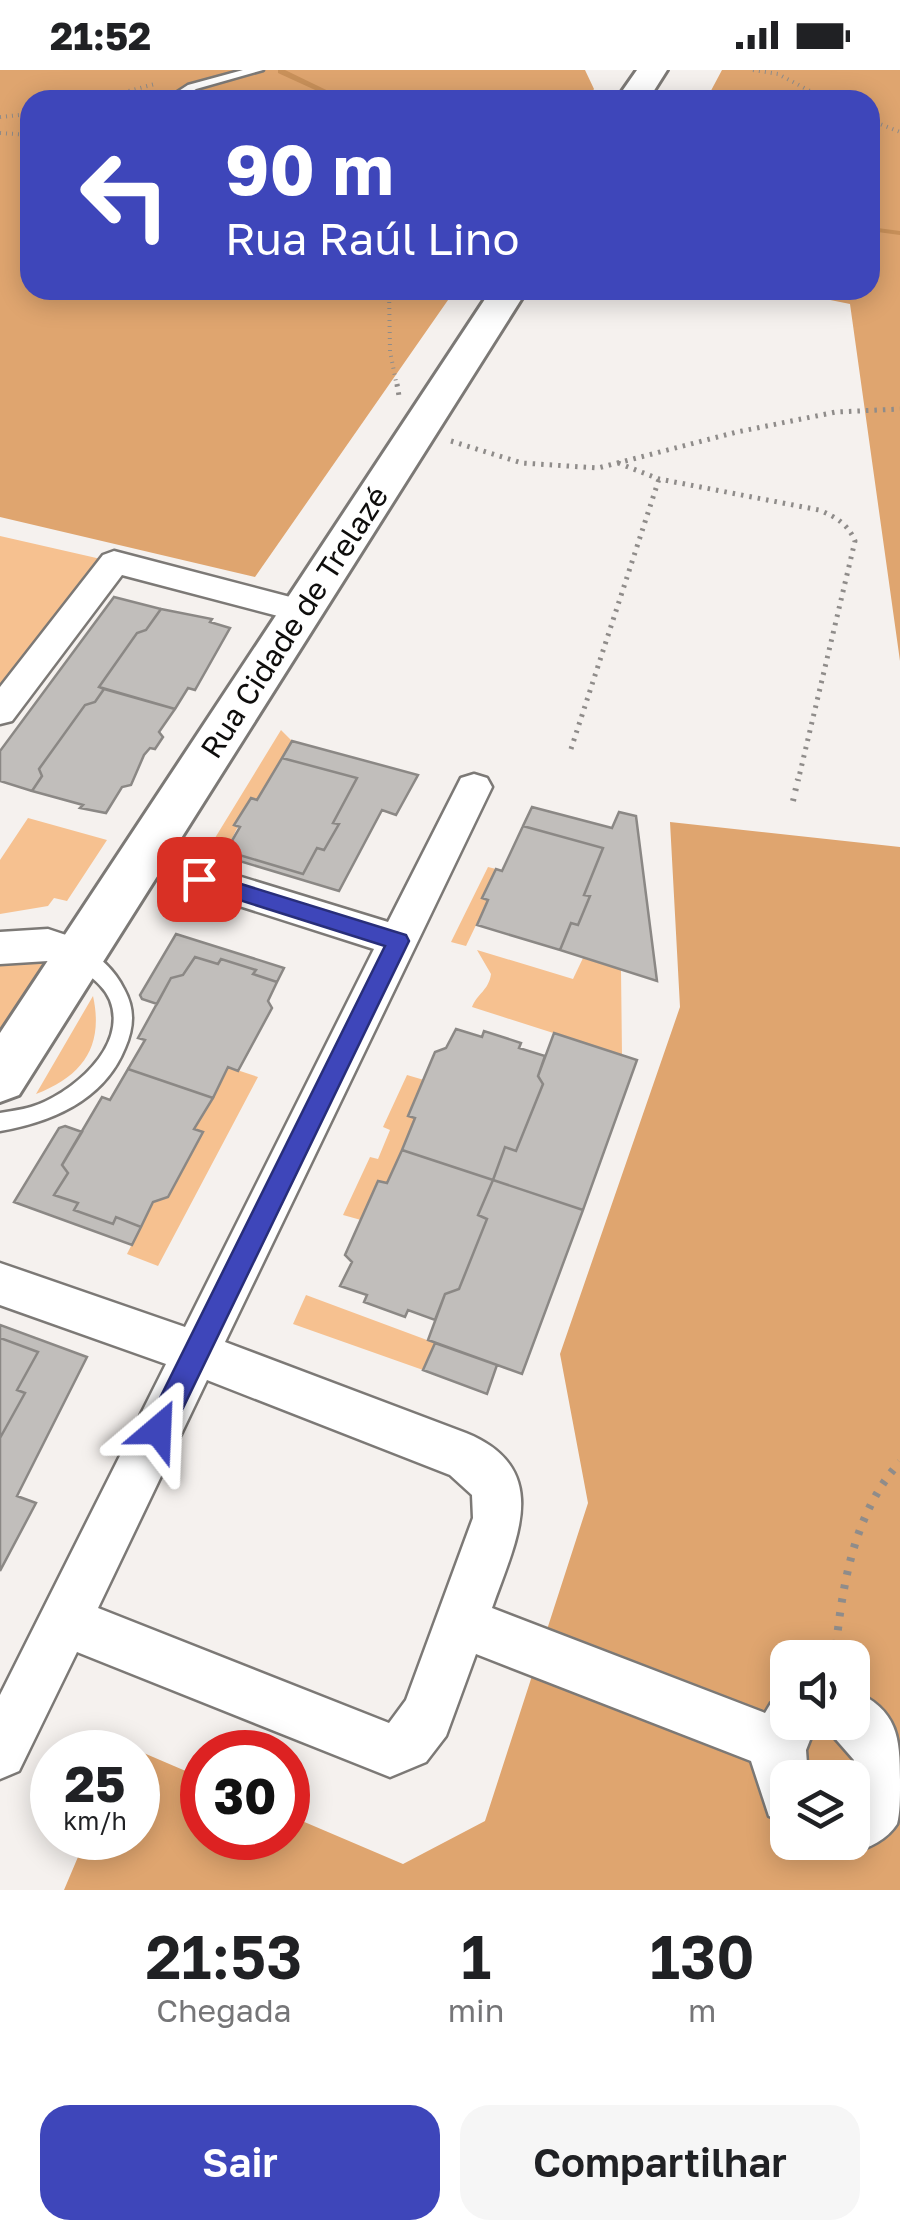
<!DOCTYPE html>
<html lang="pt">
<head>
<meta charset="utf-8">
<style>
	:root { --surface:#fff; --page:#f6f6f6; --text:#202124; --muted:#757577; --accent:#3e46ba }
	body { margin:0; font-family:"Golos Text",sans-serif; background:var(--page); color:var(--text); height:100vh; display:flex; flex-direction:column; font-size:38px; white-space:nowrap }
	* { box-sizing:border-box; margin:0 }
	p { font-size:32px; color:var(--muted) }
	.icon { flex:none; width:55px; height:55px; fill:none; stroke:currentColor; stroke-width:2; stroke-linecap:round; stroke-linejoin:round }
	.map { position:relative; height:1820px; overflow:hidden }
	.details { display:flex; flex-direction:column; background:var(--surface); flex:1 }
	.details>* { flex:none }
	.banner { position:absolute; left:20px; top:20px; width:860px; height:210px; border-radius:30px; box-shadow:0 5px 25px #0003; background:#3e46ba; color:#fff; overflow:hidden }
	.buttons { position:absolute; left:770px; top:1570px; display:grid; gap:20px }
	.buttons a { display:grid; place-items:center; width:100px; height:100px; border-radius:20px; background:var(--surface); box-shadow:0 5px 25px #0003; font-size:50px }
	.speed { position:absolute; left:30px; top:1660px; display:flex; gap:20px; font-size:50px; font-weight:700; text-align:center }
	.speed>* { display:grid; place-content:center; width:130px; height:130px; border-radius:50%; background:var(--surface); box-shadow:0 5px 25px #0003; line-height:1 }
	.speed small { font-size:25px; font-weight:400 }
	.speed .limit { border:15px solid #d22; background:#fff; color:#111 }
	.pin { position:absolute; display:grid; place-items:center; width:85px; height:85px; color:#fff; margin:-42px; border-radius:20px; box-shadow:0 5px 15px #0006 }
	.me { position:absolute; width:110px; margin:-55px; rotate:26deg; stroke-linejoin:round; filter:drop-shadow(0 0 8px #0008) }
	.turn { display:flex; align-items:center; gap:35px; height:210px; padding:0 40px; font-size:45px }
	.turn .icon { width:130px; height:130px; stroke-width:2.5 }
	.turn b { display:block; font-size:70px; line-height:85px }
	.eta { display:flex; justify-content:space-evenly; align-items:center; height:170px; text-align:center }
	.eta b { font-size:60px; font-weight:600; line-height:70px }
	.button { display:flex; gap:20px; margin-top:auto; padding:20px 40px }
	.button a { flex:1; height:115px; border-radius:30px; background:var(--accent); color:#fff; font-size:40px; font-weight:600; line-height:115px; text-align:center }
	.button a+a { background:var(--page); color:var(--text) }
	.status { display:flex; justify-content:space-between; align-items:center; height:70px; padding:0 50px; background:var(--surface); direction:ltr }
	.status svg { height:28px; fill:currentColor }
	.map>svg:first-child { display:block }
	.green { fill:#f6c190 }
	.forest { fill:#dfa56f; fill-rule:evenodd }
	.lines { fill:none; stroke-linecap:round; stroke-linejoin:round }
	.stream { fill:#c9915a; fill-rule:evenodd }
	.building { fill:#c1bebb; stroke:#8b8885; stroke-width:2.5 }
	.service-casing { stroke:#7c7976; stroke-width:5 }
	.minor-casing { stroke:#7c7976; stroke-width:5 }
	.tertiary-casing { stroke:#7c7976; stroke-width:6 }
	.path-far3 { stroke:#8f8c8a; stroke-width:4; stroke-dasharray:1 5; stroke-linecap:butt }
	.path-far2 { stroke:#8f8c8a; stroke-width:5; stroke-dasharray:2.5 6; stroke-linecap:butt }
	.path-far1 { stroke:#8f8c8a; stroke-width:6; stroke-dasharray:2.5 8; stroke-linecap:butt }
	.path { stroke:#8f8c8a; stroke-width:8; stroke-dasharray:4 10; stroke-linecap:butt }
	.service { fill:#fff; fill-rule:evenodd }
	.minor { fill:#fff; fill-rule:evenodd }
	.tertiary { fill:#fff; fill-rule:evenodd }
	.route { fill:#3e46ba; stroke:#282e79; stroke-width:2.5 }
	.labels { text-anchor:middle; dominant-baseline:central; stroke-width:9; stroke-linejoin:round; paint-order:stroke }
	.street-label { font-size:30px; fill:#0e0d0c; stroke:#fff }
</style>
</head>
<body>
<div class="status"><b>21:52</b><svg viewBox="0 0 49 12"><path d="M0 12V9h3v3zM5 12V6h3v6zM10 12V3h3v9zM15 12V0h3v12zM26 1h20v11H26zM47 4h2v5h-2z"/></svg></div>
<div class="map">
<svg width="900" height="1820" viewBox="0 0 900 1820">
	<rect width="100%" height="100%" fill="#f5f1ee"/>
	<!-- green -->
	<path class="green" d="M0,466l114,26 -114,150z
		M281,660l11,11 -35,59 -6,-1 -25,52 -3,5 -16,-5z
		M28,748l79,22 -40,61 -13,-3 -6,8 -48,8v-54z
		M488,797l8,2 -13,28 5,3 -22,46 -15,-4z
		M477,880l96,29 10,-21 38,12 1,85 -150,-48c5,-13 17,-17 19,-33z
		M24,887l23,5 -47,70v-72z
		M93,926c11,50 -10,80 -57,98z
		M228,997l30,10 -100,189 -31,-12 26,-52 15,-5 34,-65 -8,-3z
		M407,1005l17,5 -15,36 6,2 -28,65 -9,-2 -17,39 -18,-5 27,-58 8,2 12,-29 -7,-3z
		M306,1225l129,48 -12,27 -130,-46z"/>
	<!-- forest -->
	<path class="forest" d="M0,0h585l9,19 -7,11h-557v190h425l-200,287 -255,-60z
		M722,0h178v591l-50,-357 -69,-14h89v-190h-164z
		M670,752l230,25v1043h-836l22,-52h52v-86h-16l3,-7 77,33v60h86v-23l115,49 82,-43 103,-318 -28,-149 120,-347zM788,1588h64v64h-64zM788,1708h64v64h-64z"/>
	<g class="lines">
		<!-- stream -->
		<path class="stream" d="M278,0h7l62,30h-10l-59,-27z
			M870,157l30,4v4l-30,-4z"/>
	</g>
	<!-- building -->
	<path class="building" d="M114,527l47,12 -15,21 -9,3 -38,54 5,2 -9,13 -10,3 -46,64 3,7 -10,15 -32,-10v-30z
		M161,539l51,10 -2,3 20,6 -35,62 -7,-2 -13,21 -76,-22 38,-54 9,-3z
		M104,619l71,20 -16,23 4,5 -8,12 -5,-1 -6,7 -13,30 -9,2 -16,26 -26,-5 3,-3 -51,-14 10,-15 -3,-7 46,-64 10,-3z
		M292,671l126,34 -22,40 -14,-5 -43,81 -116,-35 3,-5 77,23 14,-26 7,2 15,-26 -6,-1 24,-45 -75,-20z
		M282,688l75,20 -24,45 6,1 -15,26 -7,-2 -14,26 -77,-23 14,-24 -6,-2 17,-27 6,2z
		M532,737l80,21 7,-16 17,4 21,165 -97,-31 11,-27 7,2 12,-29 -6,-1 19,-47 -80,-22z
		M523,756l80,22 -19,47 6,1 -12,29 -7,-2 -11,27 -83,-25 11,-25 -6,-2 14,-29 6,2z
		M176,864l108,34 -7,14 -24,-8 3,-4 -35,-11 -3,5 -23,-7 -12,18 -12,3 -14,26 -15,-5 -2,-4z
		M195,887l23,7 3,-5 35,11 -3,4 24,8 -9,19 4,7 -34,63 -10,-4 -15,31 -85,-29 17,-29 -7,-2 33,-60 12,-3z
		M456,959l26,8 2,-6 37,12 -2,5 26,8 -7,20 5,8 -27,67 -11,-4 -12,33 -91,-30 13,-32 -7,-2 27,-64 11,-4z
		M554,963l83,27 -54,150 -90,-30 12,-33 11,4 27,-67 -5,-8z
		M128,999l85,29 -19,31 9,3 -35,65 -15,5 -12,25 -25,-10 -3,7 -39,-14 4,-7 -24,-8 14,-22 -6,-8 40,-68 8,3z
		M65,1056l17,6 -20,33 6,8 -14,22 24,8 -4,7 39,14 3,-7 25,10 -9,18 -118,-43 45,-74z
		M402,1080l91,30 -15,35 9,4 -28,70 -14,5 -10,26 -27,-10 -3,7 -41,-15 3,-7 -27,-9 12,-24 -7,-7 33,-74 9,2z
		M493,1110l90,30 -61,164 -94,-34 17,-46 14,-5 28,-70 -9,-4z
		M0,1255l87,32 -70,139 19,7 -36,68v-133l25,-45 -8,-3 21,-38 -38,-14z
		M0,1268l38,14 -21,38 8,3 -25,45z
		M435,1273l62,22 -10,29 -64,-24z"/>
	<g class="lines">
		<defs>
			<path id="service" d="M243,0h20l-67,19 -17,11h-14l23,-15z
				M79,877c20,7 36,24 45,42 11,20 10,38 1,59 -21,52 -73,74 -125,83v-18c10,-2 21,-3 31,-6 39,-12 98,-60 79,-107 -9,-21 -30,-27 -41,-45l3,-6z"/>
			<path id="minor" d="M114,481l199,52 5,8 -5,8 -12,3 -179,-47 -110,146 -12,3v-37l103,-132z
				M474,704l13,4 5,9 -267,555 241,91c89,36 49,109 26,175l273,105 6,-10 17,-7v26h29l-11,28 2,28h-20v46l-19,-8 -18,-55 -275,-107 -30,82 -20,26 -36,15 -313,-125 -58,119 -19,8v-84l166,-331 -166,-59v-42l185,64 189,-378 -188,-60 -6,-10 6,-10 13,-5 189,58 73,-144zM207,1310l243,95 22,20 1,23 -67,182 -17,23 -291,-115z
				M48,859l45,15 6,11 -6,11 -14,5 -31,-10 -48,3v-32z
				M852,1620c48,20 48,50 48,96 0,12 0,27 -3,38 -10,16 -28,23 -45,30l-21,-12h21l2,-82 -21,-24 -6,-14h25z"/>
			<path id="tertiary" d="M637,0h30l-19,30h-32z
				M491,220h36l-508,805 -19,7v-69z"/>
		</defs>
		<!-- service casing -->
		<use href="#service" class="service-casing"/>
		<!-- minor casing -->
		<use href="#minor" class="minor-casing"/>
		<!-- tertiary casing -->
		<use href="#tertiary" class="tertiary-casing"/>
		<!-- path-far3 -->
		<path class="path-far3" d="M753,0l25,4 49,26
			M94,30l61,-16
			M0,47l30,-3
			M870,50l30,12
			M0,63l30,2
			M389,220l1,61 7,36"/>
		<!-- path-far2 -->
		<path class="path-far2" d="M397,314l2,12
			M451,371l71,22 76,5 139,-36 99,-20 64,-3
			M618,393l41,16 160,31c17,7 29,14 36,31l-57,240
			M571,679l88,-270"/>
		<!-- path-far1 -->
		<path class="path-far1" d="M793,731l5,-22"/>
		<!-- path -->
		<path class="path" d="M835,1588c6,-67 18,-145 65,-196"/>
		<!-- service -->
		<use href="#service" class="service"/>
		<!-- minor -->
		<use href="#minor" class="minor"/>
		<!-- tertiary -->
		<use href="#tertiary" class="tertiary"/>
	</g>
	<!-- route -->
	<path class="route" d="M199,801l207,64 3,6 -241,498 -10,4 -9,-4 -4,-9 4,-10 236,-474 -193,-61 -4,-6z"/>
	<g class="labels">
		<!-- street labels -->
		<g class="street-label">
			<text transform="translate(294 552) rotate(-57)">Rua Cidade de Trelazé</text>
		</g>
	</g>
</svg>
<div class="buttons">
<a><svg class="icon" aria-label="sound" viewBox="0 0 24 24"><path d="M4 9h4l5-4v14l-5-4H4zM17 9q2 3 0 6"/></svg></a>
<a><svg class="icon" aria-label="layers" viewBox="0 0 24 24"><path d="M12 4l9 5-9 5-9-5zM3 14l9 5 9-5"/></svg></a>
</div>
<div class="speed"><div>25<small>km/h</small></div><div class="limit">30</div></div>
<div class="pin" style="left:199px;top:809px;background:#d93025"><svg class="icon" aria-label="arrive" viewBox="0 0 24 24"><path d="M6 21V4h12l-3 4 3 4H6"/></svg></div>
<svg class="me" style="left:158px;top:1360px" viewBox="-20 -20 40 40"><path d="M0-17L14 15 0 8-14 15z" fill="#3e46ba" stroke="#fff" stroke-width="4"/></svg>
<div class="banner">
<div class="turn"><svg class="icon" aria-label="left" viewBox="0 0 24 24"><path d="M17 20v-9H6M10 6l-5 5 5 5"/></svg><div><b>90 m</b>Rua Raúl Lino</div></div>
</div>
</div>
<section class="details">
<div class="eta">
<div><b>21:53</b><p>Chegada</p></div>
<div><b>1</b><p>min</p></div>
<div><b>130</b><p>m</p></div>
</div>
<div class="button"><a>Sair</a><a>Compartilhar</a></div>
</section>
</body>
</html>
